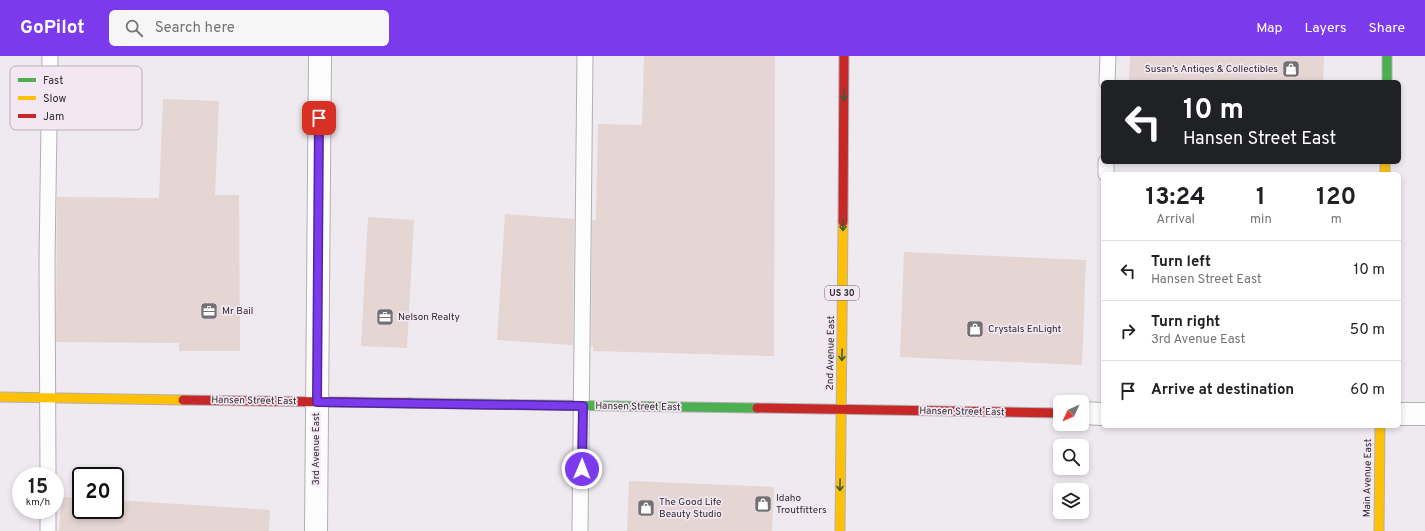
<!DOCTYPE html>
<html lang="en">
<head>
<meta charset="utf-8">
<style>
	:root { --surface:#fff; --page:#f6f6f6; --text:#202124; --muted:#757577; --line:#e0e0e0; --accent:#7c3aed }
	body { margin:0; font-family:Overpass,sans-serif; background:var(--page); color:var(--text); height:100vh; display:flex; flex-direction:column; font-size:15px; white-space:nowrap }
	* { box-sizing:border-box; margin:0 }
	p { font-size:13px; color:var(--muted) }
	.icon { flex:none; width:22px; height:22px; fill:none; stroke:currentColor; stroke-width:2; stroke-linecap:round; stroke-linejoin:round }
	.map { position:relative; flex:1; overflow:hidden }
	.sheet { position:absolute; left:1101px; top:116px; width:300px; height:256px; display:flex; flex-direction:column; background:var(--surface); border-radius:6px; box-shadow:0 2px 6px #0003 }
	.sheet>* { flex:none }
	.banner { position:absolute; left:1101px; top:24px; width:300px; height:84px; border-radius:6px; box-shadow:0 2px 6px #0003; background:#202124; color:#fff; overflow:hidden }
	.needle { width:26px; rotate:226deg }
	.buttons { position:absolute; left:1053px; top:339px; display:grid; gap:8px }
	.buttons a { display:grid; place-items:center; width:36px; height:36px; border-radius:6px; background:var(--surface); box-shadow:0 2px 6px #0003; font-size:20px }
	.speed { position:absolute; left:12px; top:411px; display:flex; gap:8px; font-size:20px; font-weight:700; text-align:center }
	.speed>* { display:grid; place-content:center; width:52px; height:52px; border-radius:50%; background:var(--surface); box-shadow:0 2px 6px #0003; line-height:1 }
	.speed small { font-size:10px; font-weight:400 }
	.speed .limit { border:2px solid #111; border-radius:6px; background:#fff; color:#111 }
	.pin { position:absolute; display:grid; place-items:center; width:34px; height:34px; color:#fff; margin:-17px; border-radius:8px; box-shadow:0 2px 6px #0006 }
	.me { position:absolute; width:44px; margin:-22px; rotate:1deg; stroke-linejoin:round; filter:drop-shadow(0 0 3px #0008) }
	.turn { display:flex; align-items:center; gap:14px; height:84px; padding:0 16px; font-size:18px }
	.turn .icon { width:52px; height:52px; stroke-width:2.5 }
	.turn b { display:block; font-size:28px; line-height:34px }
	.eta { display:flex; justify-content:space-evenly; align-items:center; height:68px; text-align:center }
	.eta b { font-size:24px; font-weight:700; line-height:28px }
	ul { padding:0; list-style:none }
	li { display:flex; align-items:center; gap:12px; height:60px; padding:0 16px; border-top:1px solid var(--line) }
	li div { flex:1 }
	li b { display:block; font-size:15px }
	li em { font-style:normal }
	header { display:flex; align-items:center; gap:24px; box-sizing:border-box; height:56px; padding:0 20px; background:var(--accent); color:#fff }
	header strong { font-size:19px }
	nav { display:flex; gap:22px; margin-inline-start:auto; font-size:14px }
	.search { width:280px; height:36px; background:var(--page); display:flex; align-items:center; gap:10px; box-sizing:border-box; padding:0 14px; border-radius:6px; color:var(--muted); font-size:15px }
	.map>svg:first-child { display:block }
	.building { fill:#e5d5d3 }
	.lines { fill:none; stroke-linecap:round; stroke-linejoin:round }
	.lane-casing { stroke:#b4afb3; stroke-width:17 }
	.street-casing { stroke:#b4afb3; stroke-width:24 }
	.fast-casing { stroke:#b4afb3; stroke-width:11 }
	.slow-casing { stroke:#b4afb3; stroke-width:11 }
	.jam-casing { stroke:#b4afb3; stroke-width:11 }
	.lane { stroke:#fdfcfd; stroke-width:15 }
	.street { stroke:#fdfcfd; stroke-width:22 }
	.fast { stroke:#4caf50; stroke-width:9 }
	.slow { stroke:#ffc107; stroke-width:9 }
	.jam { stroke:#c62828; stroke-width:9 }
	.oneway { stroke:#3b5b3c }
	.route-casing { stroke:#51269a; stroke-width:10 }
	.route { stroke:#7c3aed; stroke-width:7 }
	.labels { text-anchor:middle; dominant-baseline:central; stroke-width:3.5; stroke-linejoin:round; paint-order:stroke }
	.shield { fill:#f2e7f2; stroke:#6c666c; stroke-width:1 }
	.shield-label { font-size:9px; font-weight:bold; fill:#322e32 }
	.poi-label { font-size:10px; fill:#322e32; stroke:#f2e7f2; text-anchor:start }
	.street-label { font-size:10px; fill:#322e32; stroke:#f2e7f2 }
	.key { fill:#f2e7f2; stroke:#b8b0b8; stroke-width:1 }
	.key-label { font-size:11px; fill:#322e32 }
</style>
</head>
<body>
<header>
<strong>GoPilot</strong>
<div class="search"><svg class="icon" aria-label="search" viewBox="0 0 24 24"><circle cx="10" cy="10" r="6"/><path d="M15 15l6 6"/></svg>Search here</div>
<nav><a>Map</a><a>Layers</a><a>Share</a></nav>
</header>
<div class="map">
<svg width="1425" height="475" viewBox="0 0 1425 475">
	<rect width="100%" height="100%" fill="#efeaef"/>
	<!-- building -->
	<path class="building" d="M644,0h131l-1,300 -181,-5v-4l-2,-1 1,-126h4l2,-96 44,1z
		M1130,0h194l-1,26h-194z
		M163,43l56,2 -4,94h24l1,156h-61v-8l-123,-1 1,-145 102,1z
		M505,158l69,5 -1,126 -76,-5z
		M368,161l46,3 -7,128 -46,-2z
		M904,196l182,8 -4,105 -182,-8z
		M629,425l145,6 -2,44h-145z
		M62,441l19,1v12h34v-10l155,10 -1,21h-210z"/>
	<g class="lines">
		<defs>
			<path id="lane" d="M1107,26l1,-26
				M1106,118v-12
				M48,420l-1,-215 3,-205
				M48,475v-21
				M580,475l5,-475"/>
			<path id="street" d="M1082,357l21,1
				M1399,358h26
				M316,475l4,-475"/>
			<path id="fast" d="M1387,0v26
				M410,347l347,5"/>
			<path id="slow" d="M1385,106v12
				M0,341l183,3
				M840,475l3,-309
				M1379,475l1,-105"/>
			<path id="jam" d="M843,166l1,-166
				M183,344l227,3
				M757,352l303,5"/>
		</defs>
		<!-- lane casing -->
		<use href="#lane" class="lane-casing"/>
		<!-- street casing -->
		<use href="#street" class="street-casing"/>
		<!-- fast casing -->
		<use href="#fast" class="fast-casing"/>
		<!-- slow casing -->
		<use href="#slow" class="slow-casing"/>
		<!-- jam casing -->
		<use href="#jam" class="jam-casing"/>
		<!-- lane -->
		<use href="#lane" class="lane"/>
		<!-- street -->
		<use href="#street" class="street"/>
		<!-- fast -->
		<use href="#fast" class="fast"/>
		<!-- slow -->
		<use href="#slow" class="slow"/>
		<!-- jam -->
		<use href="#jam" class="jam"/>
	</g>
	<!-- one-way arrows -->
	<defs><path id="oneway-shaft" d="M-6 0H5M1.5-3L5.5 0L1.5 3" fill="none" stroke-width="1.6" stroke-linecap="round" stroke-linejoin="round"/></defs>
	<g class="oneway">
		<use href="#oneway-shaft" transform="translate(844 39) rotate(91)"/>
		<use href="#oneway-shaft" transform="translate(843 169) rotate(91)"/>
		<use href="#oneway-shaft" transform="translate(842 299) rotate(91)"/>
		<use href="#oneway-shaft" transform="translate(840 429) rotate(91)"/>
	</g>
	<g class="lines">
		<defs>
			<path id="route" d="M319,62l-2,284 266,4 -1,63"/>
		</defs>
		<!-- route casing -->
		<use href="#route" class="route-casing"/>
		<!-- route -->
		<use href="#route" class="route"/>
	</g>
	<!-- icons -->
	<defs>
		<symbol id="shop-square" viewBox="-11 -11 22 22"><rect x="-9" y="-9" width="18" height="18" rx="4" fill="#747074" stroke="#f2e7f2"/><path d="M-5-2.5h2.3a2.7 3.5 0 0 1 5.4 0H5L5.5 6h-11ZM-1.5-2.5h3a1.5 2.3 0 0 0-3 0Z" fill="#fff"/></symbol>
		<symbol id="office-square" viewBox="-11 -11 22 22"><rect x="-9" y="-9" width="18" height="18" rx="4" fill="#747074" stroke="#f2e7f2"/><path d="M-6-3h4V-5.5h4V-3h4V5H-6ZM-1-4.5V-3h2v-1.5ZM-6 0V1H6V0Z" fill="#fff"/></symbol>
	</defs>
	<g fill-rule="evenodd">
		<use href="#shop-square" x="1281" y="3" width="20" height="20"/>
		<use href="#office-square" x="199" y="245" width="20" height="20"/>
		<use href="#office-square" x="375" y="251" width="20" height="20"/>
		<use href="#shop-square" x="965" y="263" width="20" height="20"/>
		<use href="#shop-square" x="753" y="438" width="20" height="20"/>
		<use href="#shop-square" x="636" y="442" width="20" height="20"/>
	</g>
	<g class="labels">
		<!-- shield labels -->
		<rect class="shield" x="825" y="230" width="34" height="14" rx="3"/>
		<g class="shield-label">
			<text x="842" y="237">US 30</text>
		</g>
		<!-- poi labels -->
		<g class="poi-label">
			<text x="1278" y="13" text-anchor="end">Susan’s Antiqes &amp; Collectibles</text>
			<text x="222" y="255">Mr Bail</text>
			<text x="398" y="261">Nelson Realty</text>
			<text x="988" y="273">Crystals EnLight</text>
			<text x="776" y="442">Idaho<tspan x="776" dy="12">Troutfitters</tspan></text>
			<text x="659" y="446">The Good Life<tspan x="659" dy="12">Beauty Studio</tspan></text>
		</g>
		<!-- street labels -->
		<g class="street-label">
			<text transform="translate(831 297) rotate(-89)">2nd Avenue East</text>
			<text transform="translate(254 345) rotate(1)">Hansen Street East</text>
			<text transform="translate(638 351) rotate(1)">Hansen Street East</text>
			<text transform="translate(962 356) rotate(1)">Hansen Street East</text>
			<text transform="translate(316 393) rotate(-90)">3rd Avenue East</text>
			<text transform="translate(1368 422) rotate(-89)">Main Avenue East</text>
		</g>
	</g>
	<!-- legend -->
	<rect x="10" y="10" width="132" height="64" rx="6" class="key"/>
	<rect x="18" y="22" width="18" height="4" fill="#4caf50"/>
	<rect x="18" y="40" width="18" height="4" fill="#ffc107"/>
	<rect x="18" y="58" width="18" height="4" fill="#c62828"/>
	<g class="key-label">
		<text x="43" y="28">Fast</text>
		<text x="43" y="46">Slow</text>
		<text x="43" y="64">Jam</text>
	</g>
</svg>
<div class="buttons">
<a><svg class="needle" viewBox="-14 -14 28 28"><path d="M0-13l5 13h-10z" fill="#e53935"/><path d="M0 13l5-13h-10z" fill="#757577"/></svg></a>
<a><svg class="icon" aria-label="search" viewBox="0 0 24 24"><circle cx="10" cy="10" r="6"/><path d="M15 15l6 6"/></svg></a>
<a><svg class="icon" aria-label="layers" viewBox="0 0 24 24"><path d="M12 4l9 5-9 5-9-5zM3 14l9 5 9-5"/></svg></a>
</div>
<div class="speed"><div>15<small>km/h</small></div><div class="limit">20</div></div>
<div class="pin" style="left:319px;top:62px;background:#d93025"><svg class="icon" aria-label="arrive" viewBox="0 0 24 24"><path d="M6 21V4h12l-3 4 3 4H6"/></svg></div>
<svg class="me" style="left:582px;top:413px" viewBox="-20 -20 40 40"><circle r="17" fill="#7c3aed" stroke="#fff" stroke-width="3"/><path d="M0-11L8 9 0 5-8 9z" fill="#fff"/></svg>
<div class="banner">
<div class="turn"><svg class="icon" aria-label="left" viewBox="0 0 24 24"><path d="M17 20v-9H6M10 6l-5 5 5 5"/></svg><div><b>10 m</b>Hansen Street East</div></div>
</div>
<section class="sheet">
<div class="eta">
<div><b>13:24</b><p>Arrival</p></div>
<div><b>1</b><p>min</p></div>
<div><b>120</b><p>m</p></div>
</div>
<ul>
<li><svg class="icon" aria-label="left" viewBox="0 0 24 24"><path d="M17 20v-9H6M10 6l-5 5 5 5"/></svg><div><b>Turn left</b><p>Hansen Street East</p></div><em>10 m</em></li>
<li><svg class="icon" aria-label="right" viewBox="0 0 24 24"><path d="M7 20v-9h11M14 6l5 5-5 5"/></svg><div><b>Turn right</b><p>3rd Avenue East</p></div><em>50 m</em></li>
<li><svg class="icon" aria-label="arrive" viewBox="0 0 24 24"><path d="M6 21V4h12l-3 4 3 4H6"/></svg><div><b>Arrive at destination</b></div><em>60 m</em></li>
</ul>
</section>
</div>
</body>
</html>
